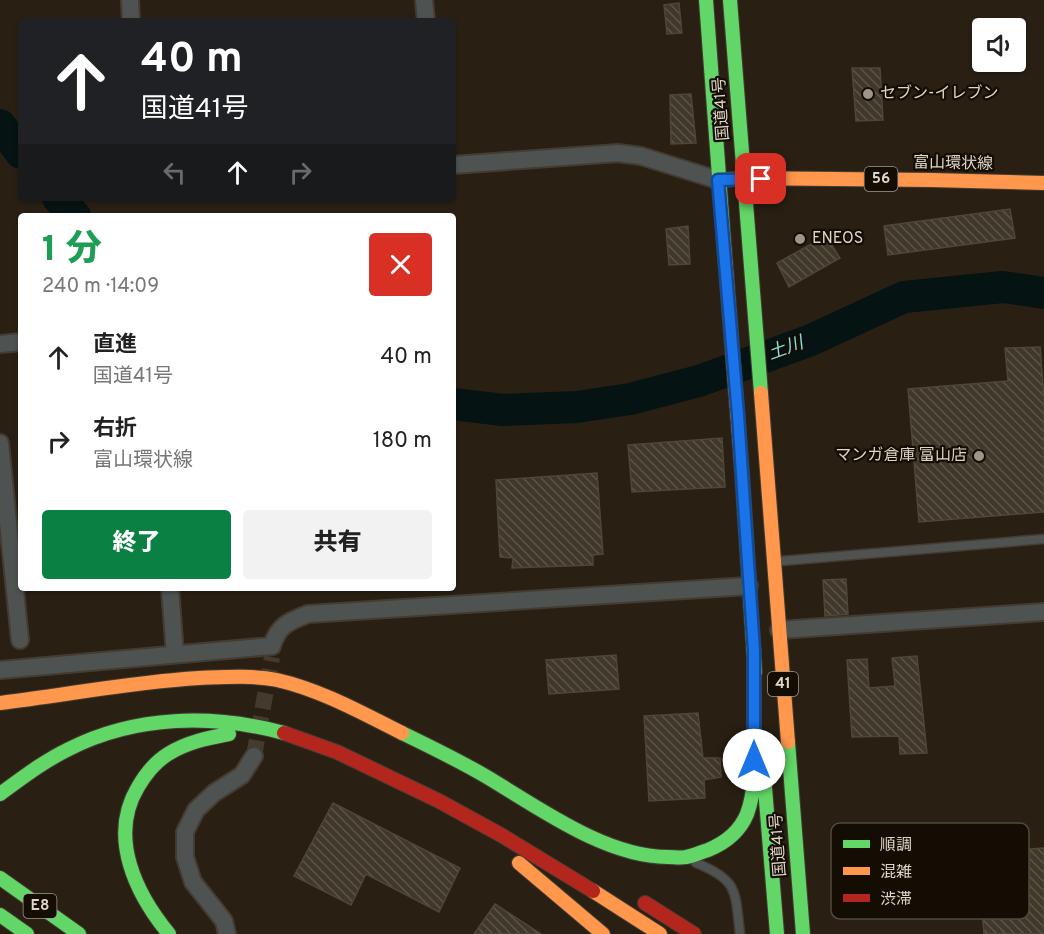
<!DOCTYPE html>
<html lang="ja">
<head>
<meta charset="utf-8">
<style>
	:root { --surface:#fff; --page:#f2f2f2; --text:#222; --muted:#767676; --accent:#0b8043 }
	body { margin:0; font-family:Overpass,"Noto Sans JP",sans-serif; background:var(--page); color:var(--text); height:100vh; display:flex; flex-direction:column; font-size:22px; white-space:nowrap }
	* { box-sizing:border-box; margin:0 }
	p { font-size:20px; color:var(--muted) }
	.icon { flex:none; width:33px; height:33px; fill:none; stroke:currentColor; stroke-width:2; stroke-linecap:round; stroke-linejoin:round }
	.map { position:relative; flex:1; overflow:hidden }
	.drawer { position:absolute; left:18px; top:213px; width:438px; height:378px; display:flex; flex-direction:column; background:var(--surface); border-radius:6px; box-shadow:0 2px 4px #0004 }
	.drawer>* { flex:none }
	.top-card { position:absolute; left:18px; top:18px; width:438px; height:183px; border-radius:6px; box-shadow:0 2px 4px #0004; background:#202124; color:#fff; overflow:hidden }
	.controls { position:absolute; left:972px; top:18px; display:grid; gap:12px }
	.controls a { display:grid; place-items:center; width:54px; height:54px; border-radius:6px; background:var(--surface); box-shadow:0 2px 4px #0004; font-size:30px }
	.pin { position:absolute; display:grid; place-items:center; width:51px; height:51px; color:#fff; margin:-26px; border-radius:12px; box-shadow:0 3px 9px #0006 }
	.me { position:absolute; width:66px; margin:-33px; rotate:0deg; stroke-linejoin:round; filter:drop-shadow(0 0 4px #0008) }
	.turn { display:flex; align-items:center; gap:21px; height:126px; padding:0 24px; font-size:27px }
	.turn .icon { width:78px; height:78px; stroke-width:2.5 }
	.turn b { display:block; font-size:42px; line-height:51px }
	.lanes { display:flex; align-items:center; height:57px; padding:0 24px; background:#0003; justify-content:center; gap:30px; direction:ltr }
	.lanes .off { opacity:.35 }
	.round { display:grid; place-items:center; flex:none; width:63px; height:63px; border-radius:6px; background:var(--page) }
	.head { display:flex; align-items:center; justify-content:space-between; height:102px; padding:0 24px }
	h1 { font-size:36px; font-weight:800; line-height:45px; color:#1e9e55 }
	.cta { display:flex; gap:12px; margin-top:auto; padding:12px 24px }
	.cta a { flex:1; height:69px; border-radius:6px; background:var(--accent); color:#fff; font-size:24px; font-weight:800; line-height:69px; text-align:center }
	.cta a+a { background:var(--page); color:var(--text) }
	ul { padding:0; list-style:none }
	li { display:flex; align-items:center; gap:18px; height:84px; padding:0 24px }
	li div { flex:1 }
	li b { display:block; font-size:22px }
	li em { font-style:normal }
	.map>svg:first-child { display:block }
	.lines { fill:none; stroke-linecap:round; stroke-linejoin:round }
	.river { stroke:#061313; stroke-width:32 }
	.building { fill:url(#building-back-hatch); stroke:#4e463a; stroke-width:1.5 }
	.street-tunnel { stroke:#443b2e; stroke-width:16; stroke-dasharray:16 8; stroke-linecap:butt }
	.lane-casing { stroke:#443c32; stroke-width:11 }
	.street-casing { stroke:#443c32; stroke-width:20 }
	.fast-casing { stroke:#443c32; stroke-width:16 }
	.slow-casing { stroke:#443c32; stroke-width:16 }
	.jam-casing { stroke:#443c32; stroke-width:16 }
	.lane { stroke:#4e5352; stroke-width:8 }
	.street { stroke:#4e5352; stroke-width:16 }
	.fast { stroke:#63d668; stroke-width:14 }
	.slow { stroke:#ff974d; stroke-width:14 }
	.jam { stroke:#b3261e; stroke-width:14 }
	.route-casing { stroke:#114b97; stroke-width:15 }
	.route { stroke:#1a73e8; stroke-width:10 }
	.poi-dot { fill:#9f9689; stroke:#130d04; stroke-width:2 }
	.labels { text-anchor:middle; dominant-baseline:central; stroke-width:4.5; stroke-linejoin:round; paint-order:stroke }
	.shield { fill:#130d04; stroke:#a2998d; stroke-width:1.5 }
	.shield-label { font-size:15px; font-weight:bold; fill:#dfd5c8 }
	.poi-label { font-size:16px; fill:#dfd5c8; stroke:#130d04; text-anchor:start }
	.street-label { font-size:16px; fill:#dfd5c8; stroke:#130d04 }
	.water-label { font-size:18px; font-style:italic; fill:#82e0e4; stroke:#130d04 }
	.key { fill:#130d04; stroke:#50493f; stroke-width:1.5 }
	.key-label { font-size:16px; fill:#dfd5c8 }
</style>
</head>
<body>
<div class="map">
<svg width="1044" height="934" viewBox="0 0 1044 934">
	<defs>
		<pattern id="building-back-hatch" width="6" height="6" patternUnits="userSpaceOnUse" patternTransform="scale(1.5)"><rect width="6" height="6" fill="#40382a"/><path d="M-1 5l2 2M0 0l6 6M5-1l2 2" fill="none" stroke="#5b5447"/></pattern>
	</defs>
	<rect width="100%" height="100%" fill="#292013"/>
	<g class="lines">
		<!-- river -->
		<path class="river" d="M0,125l21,28
			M58,198l17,18
			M453,404l50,6 74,-3 53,-8 69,-18 112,-41 93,-43 99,-10 41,6"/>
	</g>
	<!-- building -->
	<path class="building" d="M679,3l3,30 -15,1 -3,-29z
		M852,68h28l3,52 -27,1z
		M691,94l5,49 -25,1 -1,-49z
		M1010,209l5,29 -127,17 -4,-29z
		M688,226l2,38 -21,1 -3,-36z
		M826,236l14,22 -51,29 -12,-24z
		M1040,347l4,52v113l-125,10 -11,-133 100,-8 -3,-33z
		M722,438l3,49 -93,5 -4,-47z
		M597,473l6,81 -10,1v10l-81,3 1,-10 -13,-1 -4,-77z
		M846,579l2,35 -23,2 -2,-36z
		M616,655l3,34 -70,5 -3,-34z
		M917,656l10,97 -27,1 -1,-18 -47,1 -5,-77 20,-1 2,29 26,-2 -3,-28z
		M698,713l5,45h17l1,19 -17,3 1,18 -56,3 -5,-85z
		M333,803l127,65 -21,44 -73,-38 -15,31 -57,-29z
		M1044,848v86h-60l-7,-81z
		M495,904l46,30h-67z"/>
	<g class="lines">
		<!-- street-tunnel -->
		<path class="street-tunnel" d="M254,756l18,-99"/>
		<defs>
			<path id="lane" d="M781,561l263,-22
				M696,863c43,17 39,29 44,71"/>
			<path id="street" d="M130,0l1,21
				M424,0l2,21
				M453,165l165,-12 23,3 77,24
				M0,344l21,-2
				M0,443l20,197
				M170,588l5,66
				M779,630l265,-18
				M0,670l272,-24c6,-21 18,-25 36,-32l441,-28
				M227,934l-3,-13 -31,-39 -8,-25v-25l11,-22 18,-17 28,-18 12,-19"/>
			<path id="fast" d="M706,0l18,244
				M730,0l31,393
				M742,473l13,199
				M402,733c29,14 58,28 85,44 52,31 119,80 181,80 6,0 13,1 18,0 7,-1 15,-5 22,-7 17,-7 32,-19 39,-36 10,-27 7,-58 7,-86
				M788,742l15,192
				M764,776l13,158
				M0,794c22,-16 44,-33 69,-45 67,-34 144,-35 215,-16
				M0,878l79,56
				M0,915l27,19
				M169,934c-33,-40 -61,-97 -31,-147 7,-12 17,-25 30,-33 19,-12 40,-16 61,-20"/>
			<path id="slow" d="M724,180l20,-2 187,2 113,3
				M724,244l18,229
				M761,393l27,349
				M754,651v77
				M0,703c66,-8 132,-21 199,-25 26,-1 52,-3 78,2 44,10 85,33 125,53
				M519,863l84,71
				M593,891l67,43"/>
			<path id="jam" d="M284,733l53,19 102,49 62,34 92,56
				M645,903l49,31"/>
		</defs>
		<!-- lane casing -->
		<use href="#lane" class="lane-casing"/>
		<!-- street casing -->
		<use href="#street" class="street-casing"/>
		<!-- fast casing -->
		<use href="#fast" class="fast-casing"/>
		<!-- slow casing -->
		<use href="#slow" class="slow-casing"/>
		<!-- jam casing -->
		<use href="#jam" class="jam-casing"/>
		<!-- lane -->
		<use href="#lane" class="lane"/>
		<!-- street -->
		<use href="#street" class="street"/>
		<!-- fast -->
		<use href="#fast" class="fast"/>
		<!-- slow -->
		<use href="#slow" class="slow"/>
		<!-- jam -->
		<use href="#jam" class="jam"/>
	</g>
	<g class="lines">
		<defs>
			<path id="route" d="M754,760v-109l-16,-236 -20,-235 43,-1"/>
		</defs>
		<!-- route casing -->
		<use href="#route" class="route-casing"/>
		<!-- route -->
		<use href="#route" class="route"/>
	</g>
	<!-- markers -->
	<g class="poi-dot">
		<circle cx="868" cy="94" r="6"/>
		<circle cx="800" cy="239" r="6"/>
		<circle cx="979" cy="456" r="6"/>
	</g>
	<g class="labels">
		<!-- shield labels -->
		<g class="shield">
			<rect x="864.5" y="167" width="33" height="24" rx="4.5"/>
			<rect x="768" y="672" width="30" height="24" rx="4.5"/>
			<rect x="23.5" y="894" width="33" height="24" rx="4.5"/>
		</g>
		<g class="shield-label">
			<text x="881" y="179">56</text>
			<text x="783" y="684">41</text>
			<text x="40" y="906">E8</text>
		</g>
		<!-- poi labels -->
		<g class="poi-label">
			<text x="880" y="94">セブン-イレブン</text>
			<text x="812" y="239">ENEOS</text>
			<text x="967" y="456" text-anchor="end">マンガ倉庫 富山店</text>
		</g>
		<!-- street labels -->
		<g class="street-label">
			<text transform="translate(722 109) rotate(-94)">国道41号</text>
			<text transform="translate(953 164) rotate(1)">富山環状線</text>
			<text transform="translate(779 845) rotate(-94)">国道41号</text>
		</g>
		<!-- water labels -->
		<g class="water-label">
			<text transform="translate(786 349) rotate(-20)">土川</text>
		</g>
	</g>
	<!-- legend -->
	<rect x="831" y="823" width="198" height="96" rx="9" class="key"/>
	<rect x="843" y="840" width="27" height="8" fill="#63d668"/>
	<rect x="843" y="867" width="27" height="8" fill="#ff974d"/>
	<rect x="843" y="894" width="27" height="8" fill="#b3261e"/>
	<g class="key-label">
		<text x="880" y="850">順調</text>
		<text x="880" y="877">混雑</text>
		<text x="880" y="904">渋滞</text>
	</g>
</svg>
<div class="controls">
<a><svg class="icon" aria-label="sound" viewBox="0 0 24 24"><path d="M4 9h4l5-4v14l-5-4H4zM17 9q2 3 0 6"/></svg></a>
</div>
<div class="pin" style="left:761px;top:179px;background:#d93025"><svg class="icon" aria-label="arrive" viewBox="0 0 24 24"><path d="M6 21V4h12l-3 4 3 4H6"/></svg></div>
<svg class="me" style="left:754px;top:760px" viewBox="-20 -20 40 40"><circle r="19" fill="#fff"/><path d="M0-13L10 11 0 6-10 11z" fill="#1a73e8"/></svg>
<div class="top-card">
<div class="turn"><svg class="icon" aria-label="ahead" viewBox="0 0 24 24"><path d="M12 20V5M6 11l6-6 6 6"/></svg><div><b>40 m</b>国道41号</div></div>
<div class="lanes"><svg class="icon off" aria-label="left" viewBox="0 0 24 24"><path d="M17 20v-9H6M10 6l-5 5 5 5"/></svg><svg class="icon" aria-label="ahead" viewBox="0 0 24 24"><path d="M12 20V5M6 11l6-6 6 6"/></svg><svg class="icon off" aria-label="right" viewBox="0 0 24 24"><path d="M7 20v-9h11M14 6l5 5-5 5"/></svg></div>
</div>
<section class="drawer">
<div class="head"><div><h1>1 分</h1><p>240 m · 14:09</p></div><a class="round" style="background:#d93025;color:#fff"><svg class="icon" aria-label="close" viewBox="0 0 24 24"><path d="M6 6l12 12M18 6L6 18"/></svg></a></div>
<ul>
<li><svg class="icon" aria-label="ahead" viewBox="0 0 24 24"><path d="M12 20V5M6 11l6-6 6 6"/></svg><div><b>直進</b><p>国道41号</p></div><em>40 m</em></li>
<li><svg class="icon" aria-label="right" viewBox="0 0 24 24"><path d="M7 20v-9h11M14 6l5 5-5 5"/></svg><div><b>右折</b><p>富山環状線</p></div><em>180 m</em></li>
</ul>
<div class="cta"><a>終了</a><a>共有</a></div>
</section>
</div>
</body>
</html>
